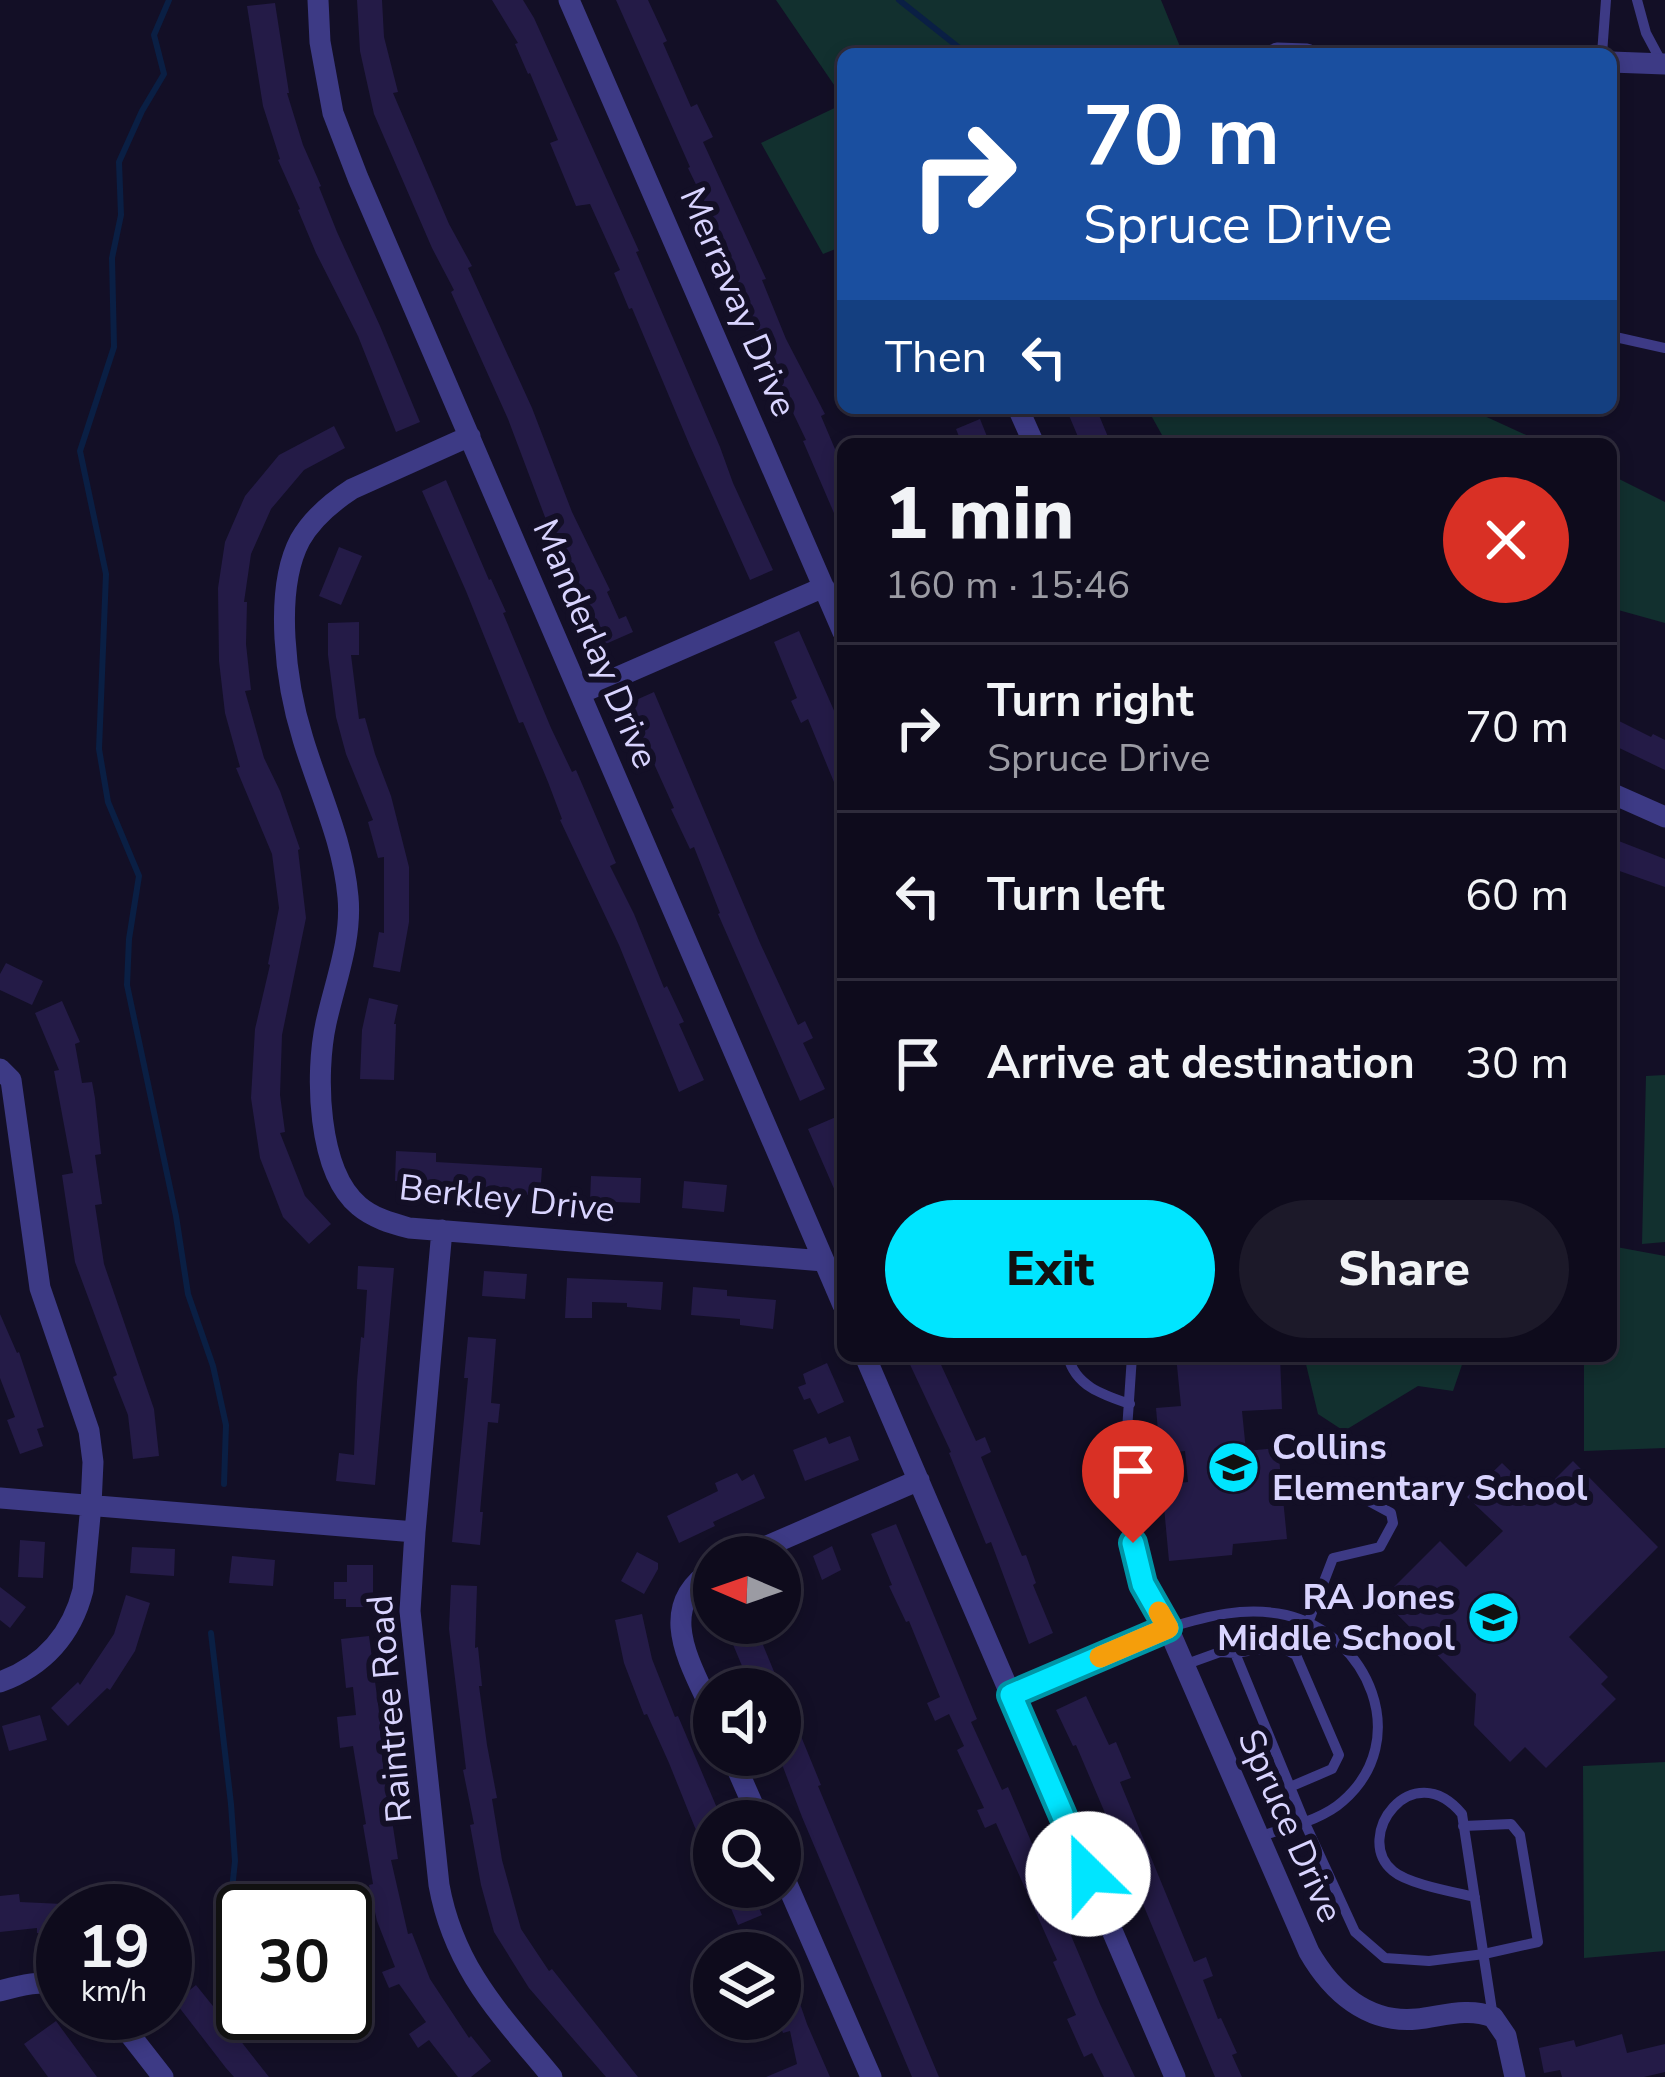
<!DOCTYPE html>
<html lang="en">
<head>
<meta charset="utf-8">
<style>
	:root { --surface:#0e0b1c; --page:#1c1929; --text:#f1f3f6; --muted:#9b9ba3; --line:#2e2b3b; --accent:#00e5ff }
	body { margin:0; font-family:"Nunito Sans",sans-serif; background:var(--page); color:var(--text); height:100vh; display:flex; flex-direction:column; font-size:45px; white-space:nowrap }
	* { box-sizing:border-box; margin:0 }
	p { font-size:39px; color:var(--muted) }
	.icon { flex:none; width:66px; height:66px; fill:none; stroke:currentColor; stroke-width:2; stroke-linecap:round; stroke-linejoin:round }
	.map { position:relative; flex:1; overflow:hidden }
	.sheet { position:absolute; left:837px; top:438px; width:780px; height:924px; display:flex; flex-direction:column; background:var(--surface); border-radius:18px; box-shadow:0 6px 18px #0003,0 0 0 3px var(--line) }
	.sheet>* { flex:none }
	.banner { position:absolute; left:837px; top:48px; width:780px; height:366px; border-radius:18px; box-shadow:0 6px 18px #0003,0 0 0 3px var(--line); background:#1a4fa0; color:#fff; overflow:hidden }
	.needle { width:78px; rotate:272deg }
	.fabs { position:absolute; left:693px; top:1536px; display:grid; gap:24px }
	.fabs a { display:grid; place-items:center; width:108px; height:108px; border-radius:50%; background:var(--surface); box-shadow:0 6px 18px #0003,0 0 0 3px var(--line); font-size:60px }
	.speed { position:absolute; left:36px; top:1884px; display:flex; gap:24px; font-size:60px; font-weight:700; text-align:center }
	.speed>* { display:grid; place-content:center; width:156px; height:156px; border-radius:50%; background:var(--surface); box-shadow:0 6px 18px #0003,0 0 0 3px var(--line); line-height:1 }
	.speed small { font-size:30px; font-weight:400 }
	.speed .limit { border:6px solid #111; border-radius:18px; background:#fff; color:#111 }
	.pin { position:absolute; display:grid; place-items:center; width:102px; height:102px; color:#fff; margin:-123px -51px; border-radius:50% 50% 50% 0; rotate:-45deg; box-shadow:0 0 12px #0007 }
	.pin .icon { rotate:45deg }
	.me { position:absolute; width:132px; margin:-66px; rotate:337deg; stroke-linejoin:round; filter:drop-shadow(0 0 9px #0008) }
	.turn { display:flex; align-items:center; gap:42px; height:252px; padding:0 48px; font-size:54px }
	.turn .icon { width:156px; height:156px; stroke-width:2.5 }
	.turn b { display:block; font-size:84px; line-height:102px }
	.then { display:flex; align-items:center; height:114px; padding:0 48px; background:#0003; gap:24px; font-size:45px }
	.round { display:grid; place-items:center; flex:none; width:126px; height:126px; border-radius:63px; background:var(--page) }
	.summary { display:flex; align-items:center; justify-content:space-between; height:204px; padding:0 48px }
	h1 { font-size:72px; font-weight:800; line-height:90px }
	.action { display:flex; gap:24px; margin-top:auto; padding:24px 48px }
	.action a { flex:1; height:138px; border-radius:72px; background:var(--accent); color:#111; font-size:48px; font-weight:800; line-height:138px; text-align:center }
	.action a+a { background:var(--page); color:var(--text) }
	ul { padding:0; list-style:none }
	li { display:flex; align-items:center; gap:36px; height:168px; padding:0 48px; border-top:3px solid var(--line) }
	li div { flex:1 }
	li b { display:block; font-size:45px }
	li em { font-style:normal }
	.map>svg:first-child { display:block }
	.green { fill:#12302f }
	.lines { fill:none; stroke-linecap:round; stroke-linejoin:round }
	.stream { stroke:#0a1f44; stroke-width:6 }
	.building { fill:#241b47 }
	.lane { stroke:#3d3a85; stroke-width:10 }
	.street { stroke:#3d3a85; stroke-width:21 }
	.route-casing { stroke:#0095a6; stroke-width:30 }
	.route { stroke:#00e5ff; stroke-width:21 }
	.slow { stroke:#f59e0b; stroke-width:21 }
	.labels { text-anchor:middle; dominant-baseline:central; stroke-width:12; stroke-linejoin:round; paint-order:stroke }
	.street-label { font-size:36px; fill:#d9d4ff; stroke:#130f26 }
	.poi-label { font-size:36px; font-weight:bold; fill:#d9d4ff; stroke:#130f26; text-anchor:start }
</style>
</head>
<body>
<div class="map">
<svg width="1665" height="2077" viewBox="0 0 1665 2077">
	<rect width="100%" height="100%" fill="#130f26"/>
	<!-- green -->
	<path class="green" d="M776,0h385l22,54h-340v44z
		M843,104v142l-20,8 -62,-111z
		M1147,408h320l79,36h-379z
		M1611,475l54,27v121l-54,-15z
		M1665,1075v167l-23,2 4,-168z
		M1611,1246l54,10v192l-81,3v-95h27z
		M1304,1356h161l-12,35 -35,-5 -74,45 -26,-17z
		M1665,1762v189l-81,7 -1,-192z"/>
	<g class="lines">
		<!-- stream -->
		<path class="stream" d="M169,0l-15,35 10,39 -22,37 -23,51 2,53 -9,43 2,89 -34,104 26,123 -7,175 9,53 31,74 -10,63 -2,46 49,231 12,78 25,72 13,59 -2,59
			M899,0l68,54
			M211,1633l20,171 4,57 -6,57"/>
	</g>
	<!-- building -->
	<path class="building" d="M357,0h25l2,37 14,55 -5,1 56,131 23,42 -4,2 64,140 40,104 38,78 -3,2 12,27 7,-3 7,16 -32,14 -15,-33 6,-2 -44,-86 -40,-106 -57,-127 3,-2 -22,-42 -58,-134 -14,-63z
		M492,0h31l11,18 105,233 -3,1 84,195 13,36 40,87 -23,10 -60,-134 -58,-138 -3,1 -15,-36 6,-3 -30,-66 -14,2 -26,-63 8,-3 -28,-67 -2,1 -13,-30 3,-1z
		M616,0h32l19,41 -4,2 28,64 6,-3 16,33 -10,5 63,137 -4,1 24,59 39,75 -4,2 22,52v66l-40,-93 3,-1 -43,-90 -16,-42 3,-2 -25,-51 -19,-45 2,-1 -20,-41 2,-1z
		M275,3l14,90h-2l16,52 18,41 -2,1 18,45 43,94 40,96 -24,10 -38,-96 -42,-83 -18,-43 2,-1 -22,-49 2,-1 -17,-53 -16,-100z
		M1080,408h16l15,36h-30l-13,-31z
		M980,419l10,25h-28l-6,-15z
		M334,426l11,22 -41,22 -33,39 -20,45 -7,48h3l-1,42 5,46 -6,1 19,67 16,33 20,58 -2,1 8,68 -24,117 -2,60 5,37 -5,1 25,63 26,28 -22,20 -26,-27 -23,-59 -9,-60 4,-69 15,-64 -2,-1 11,-56 -7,-54 -36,-86 4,-1 -15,-54 -6,-52 -1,-73 7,-46 20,-46 34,-41z
		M446,480l43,100 2,-1 15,33 -3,1 48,115 21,44 4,-2 40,93 -6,3 24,48 30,74 3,-2 17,36 -5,2 25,56 -25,12 -60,-147 -59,-125 2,-1 -14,-37 -25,-60 -4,1 -53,-132 -44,-100z
		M339,547l23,9 -21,49 -22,-9z
		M359,622v33h-8l8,64 6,-1 10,36 16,42 18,71v55l-9,50 -27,-5 6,-35 5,1v-76l-6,1 -10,-36 5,-2 -27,-66 -10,-37 -8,-62v-32z
		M799,631l44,100v73l-35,-85 -7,4 -10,-22 6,-3 -23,-56z
		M654,692l106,251 38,82 7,-4 8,17 -10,5 22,46 -25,12 -82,-187 2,-1 -26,-66 -4,2 -19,-40 3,-1 -47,-104z
		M1611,717l40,20 2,-3 12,6v30l-54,-26z
		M1611,838l54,21v28l-54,-19z
		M6,963l37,18 -11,24 -32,-15v-16z
		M369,998l29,7 -4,19h2l-2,56 -34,-1 2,-49z
		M62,1001l18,41 -5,2 7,39 10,-1 3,16 6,56 -6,1 7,49 -7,1 9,59 50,145 5,47 -26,3 -5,-44 -15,-38 4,-2 -42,-113 -13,-87 11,-2 -19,-102 5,-1 -24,-57z
		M836,1117l7,17 -1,73 -34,-78z
		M396,1151l40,2v9l106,6 -2,28 -89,-8v-5l-56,-2z
		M591,1176l50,2 -1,25 -50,-2z
		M684,1181l43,4 -3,27 -42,-4z
		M358,1266l36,2 -19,217 -39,-4 3,-28 15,2 3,-74 4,-44 3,1 3,-48 -10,-1z
		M484,1271l43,3 -2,25 -43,-3z
		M567,1278l96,4 -2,28 -34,-3v-4l-35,-1v16h-27z
		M693,1287l34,3v6l49,4 -3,29 -33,-4v-6l-49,-4z
		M0,1314l17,39 2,-1 25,75 -7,2 6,17 -23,8 -13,-34 8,-3 -15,-39z
		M468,1337l28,2 -5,64 9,1 -2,19 -10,-1 -8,90h3l-3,33 -28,-3 16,-164h-4z
		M906,1356h31l39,85 9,-4 6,15 -10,5 41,99 4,-1 10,28 -3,2 20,48 -24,11 -38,-102 -5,2 -37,-91 2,-1z
		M1176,1356h104l2,53 -40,2 4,40 32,-3 9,91 -54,5 -1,11 -63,6 -7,-76 26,-3 -3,-31 -25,3 -4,-46 25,-2z
		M827,1363l17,39 -26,12 -8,-16 -6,2 -6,-13 8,-3 -3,-10z
		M850,1436l9,24 -54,21 -12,-31 33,-13 3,7z
		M1573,1461l85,86 -89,90 39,40 -7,7 15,15 -70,69 -21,-21 -15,15 -36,-37 2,-31 -94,-95 58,-58 26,26 37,-36 -36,-34 35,-34 35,34z
		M737,1473l5,8 12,-7 11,24 -52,24 2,4 -36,17 -12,-27 51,-25 -3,-8z
		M896,1524l81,195 -6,3 31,68 6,-3 92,217 35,73h-31l-12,-24 -8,4 -17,-38 9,-4 -23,-53 4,-2 -61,-137 -11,5 -8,-18 7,-2 -27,-58 7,-4 -15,-32 -14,7 -8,-18 13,-6 -31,-76 -3,1 -17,-36 3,-1 -21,-51z
		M20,1540l25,2 -2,36 -25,-1z
		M832,1546l9,24 -19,10 -9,-24z
		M132,1547l43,2 -1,27 -44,-3z
		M637,1552l21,11v6l-14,25 -23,-13z
		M232,1556l43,4 -2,26 -44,-3z
		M347,1565h26v42h-27v-8h-12v-17h13z
		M451,1585l26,1 -2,62 3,-1 4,39h-3l8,59 10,53 -5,1 10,61 19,69 28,42 3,-2 86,108h-32l-77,-89 -35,-56 -13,-47 -11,-60 4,-1 -11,-54 3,-1 -17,-140z
		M0,1587l26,20 -16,21 -10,-8z
		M126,1595l24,8 -15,48 -25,39 -3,-2 -39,38 -17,-18 27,-26 2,3 34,-51z
		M642,1614l10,45 23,58 3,-1 39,92 -3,2v65l-45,-112 -22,-49 -3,1 -20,-52 -9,-43z
		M724,1623h30l21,51 -25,11z
		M369,1636l14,106 -3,1 18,116 -7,1 17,74 4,-1 18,46 39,59 2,-2 20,25 -20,16h-13l-29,-37 -11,8 -9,-14 17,-12 -27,-38 -10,4 -7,-16 13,-5 -18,-46 -8,-36 4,-1 -10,-59 3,-1 -13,-78 -13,2 -3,-31 19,-2 -3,-28 -7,1 -5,-49z
		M780,1685l41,100 -3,1 121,291h-27l-110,-260 -22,-58z
		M1086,1696l23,49 7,-3 15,36 -11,4 74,180 12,-5 7,19 -10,4 15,39 3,-1 16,35 -5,2 10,22h-27l-110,-264 -29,-68 -3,1 -17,-36z
		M40,1715l7,25 -38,11 -7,-25z
		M722,1887h28l12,28 -24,10z
		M19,1894l1,8 43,2v30l-26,-1v-5l-37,4v-36z
		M196,1985l29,36 44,56h-35l-8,-9 -51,-66z
		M797,1995l10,29 23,53h-64l31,-13 -7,-33 -7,2 -3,-8v-23z
		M56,2021l41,56h-49l-24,-33z
		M1622,2034l5,19 38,-9v28l-21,5h-82l-2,-7 -16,3 -5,-25 35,-8 2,7z"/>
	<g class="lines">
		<!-- lane -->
		<path class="lane" d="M1637,0l9,33 16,30
			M1602,54l4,-54
			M1611,336l54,12
			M1068,1356c7,30 35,39 62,48
			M1132,1356l-7,104 8,83 10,41 25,44c39,-12 77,-22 118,-13 83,20 127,125 57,186 -22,20 -57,26 -84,36
			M1308,1623l25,-65 47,-11 13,-24 -2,-10 -50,-27
			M1235,1653l44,-7 17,9 43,100 -7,14 -42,18
			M1184,1665l36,-13 15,1 69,168 51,111 30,26 44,3 55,-7 54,-12 -18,-107 -9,-11 -48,2
			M1475,1897c-21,-5 -67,-13 -82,-26 -41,-34 19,-117 69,-57l31,203"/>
		<!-- street -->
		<path class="street" d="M318,0l2,42 13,71 25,65 485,1127
			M569,0l274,632
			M1277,53l30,1
			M1611,62l54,2
			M1018,408l16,36
			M470,436l-118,53c-20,13 -40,30 -52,51 -27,51 -14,145 3,199 16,53 40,102 45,158 4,43 -13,85 -22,126 -11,50 -9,148 33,183 14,12 32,17 50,22l415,33
			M581,693l243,-106
			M1611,793l54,24
			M0,1069l11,11 29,208 49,143 4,31 -2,43 -8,85c-11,44 -39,76 -83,92
			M442,1230l-27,302 -5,79 29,274c15,83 61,129 113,192
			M865,1356l310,721
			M0,1498l415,34
			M742,1557l177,-77
			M714,1569c-62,39 -22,96 0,147
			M1011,1695l157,-67 141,324c23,40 59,72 108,67 26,-3 51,-12 76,-2l13,19 9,41
			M731,1755l29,66
			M780,1868l91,209
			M0,1991c21,-6 42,-11 63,-6
			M113,2013l50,64"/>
	</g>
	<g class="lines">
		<defs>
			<path id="route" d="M1088,1874l-77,-179 157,-67 -25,-44 -10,-41"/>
		</defs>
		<!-- route casing -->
		<use href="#route" class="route-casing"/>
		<!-- route -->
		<use href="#route" class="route"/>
		<!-- slow -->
		<path class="slow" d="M1100,1657l68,-29 -9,-16"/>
	</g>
	<!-- icons -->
	<defs>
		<symbol id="school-disc" viewBox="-11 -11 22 22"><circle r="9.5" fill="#00e5ff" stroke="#130f26"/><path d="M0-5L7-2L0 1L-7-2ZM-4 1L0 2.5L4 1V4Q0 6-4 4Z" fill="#111"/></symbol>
	</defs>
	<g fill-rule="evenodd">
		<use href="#school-disc" x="1204" y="1438" width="59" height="59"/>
		<use href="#school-disc" x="1464" y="1588" width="59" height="59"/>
	</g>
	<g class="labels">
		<!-- street labels -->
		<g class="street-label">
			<text transform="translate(738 302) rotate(67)">Merravay Drive</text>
			<text transform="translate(595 644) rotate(67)">Manderlay Drive</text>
			<text transform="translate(507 1199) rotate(6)">Berkley Drive</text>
			<text transform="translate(390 1709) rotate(-95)">Raintree Road</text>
			<text transform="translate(1290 1826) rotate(66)">Spruce Drive</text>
		</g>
		<!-- poi labels -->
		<g class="poi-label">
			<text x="1272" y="1447">Collins<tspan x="1272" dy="41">Elementary School</tspan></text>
			<text x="1455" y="1597" text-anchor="end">RA Jones<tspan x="1455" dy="41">Middle School</tspan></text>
		</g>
	</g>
</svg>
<div class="fabs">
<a><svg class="needle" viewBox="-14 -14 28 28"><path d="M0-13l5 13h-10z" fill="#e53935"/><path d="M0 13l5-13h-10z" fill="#9b9ba3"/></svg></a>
<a><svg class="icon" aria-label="sound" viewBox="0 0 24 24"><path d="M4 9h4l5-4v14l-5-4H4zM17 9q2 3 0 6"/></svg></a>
<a><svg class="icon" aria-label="search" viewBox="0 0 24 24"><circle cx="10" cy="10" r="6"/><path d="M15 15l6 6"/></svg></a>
<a><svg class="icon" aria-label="layers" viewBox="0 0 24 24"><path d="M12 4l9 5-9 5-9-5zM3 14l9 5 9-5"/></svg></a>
</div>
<div class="speed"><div>19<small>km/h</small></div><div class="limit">30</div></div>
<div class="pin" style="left:1133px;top:1543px;background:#d93025"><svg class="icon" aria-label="arrive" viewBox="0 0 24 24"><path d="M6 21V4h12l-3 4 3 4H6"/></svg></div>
<svg class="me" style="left:1088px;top:1874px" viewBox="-20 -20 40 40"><circle r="19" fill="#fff"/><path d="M0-13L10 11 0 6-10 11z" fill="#00e5ff"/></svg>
<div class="banner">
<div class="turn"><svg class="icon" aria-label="right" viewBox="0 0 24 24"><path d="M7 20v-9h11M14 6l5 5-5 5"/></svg><div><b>70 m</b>Spruce Drive</div></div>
<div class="then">Then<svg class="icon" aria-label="left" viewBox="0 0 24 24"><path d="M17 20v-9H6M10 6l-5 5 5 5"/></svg></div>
</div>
<section class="sheet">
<div class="summary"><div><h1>1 min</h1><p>160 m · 15:46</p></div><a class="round" style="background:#d93025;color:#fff"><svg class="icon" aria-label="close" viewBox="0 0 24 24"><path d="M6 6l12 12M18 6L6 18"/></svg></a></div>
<ul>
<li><svg class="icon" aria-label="right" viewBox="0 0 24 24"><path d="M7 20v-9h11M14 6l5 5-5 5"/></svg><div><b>Turn right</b><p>Spruce Drive</p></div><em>70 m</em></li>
<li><svg class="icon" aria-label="left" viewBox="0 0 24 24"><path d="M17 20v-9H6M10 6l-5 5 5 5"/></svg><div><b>Turn left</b></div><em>60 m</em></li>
<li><svg class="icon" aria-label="arrive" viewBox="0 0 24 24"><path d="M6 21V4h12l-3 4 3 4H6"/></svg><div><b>Arrive at destination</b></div><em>30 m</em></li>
</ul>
<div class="action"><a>Exit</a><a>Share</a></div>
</section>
</div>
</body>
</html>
